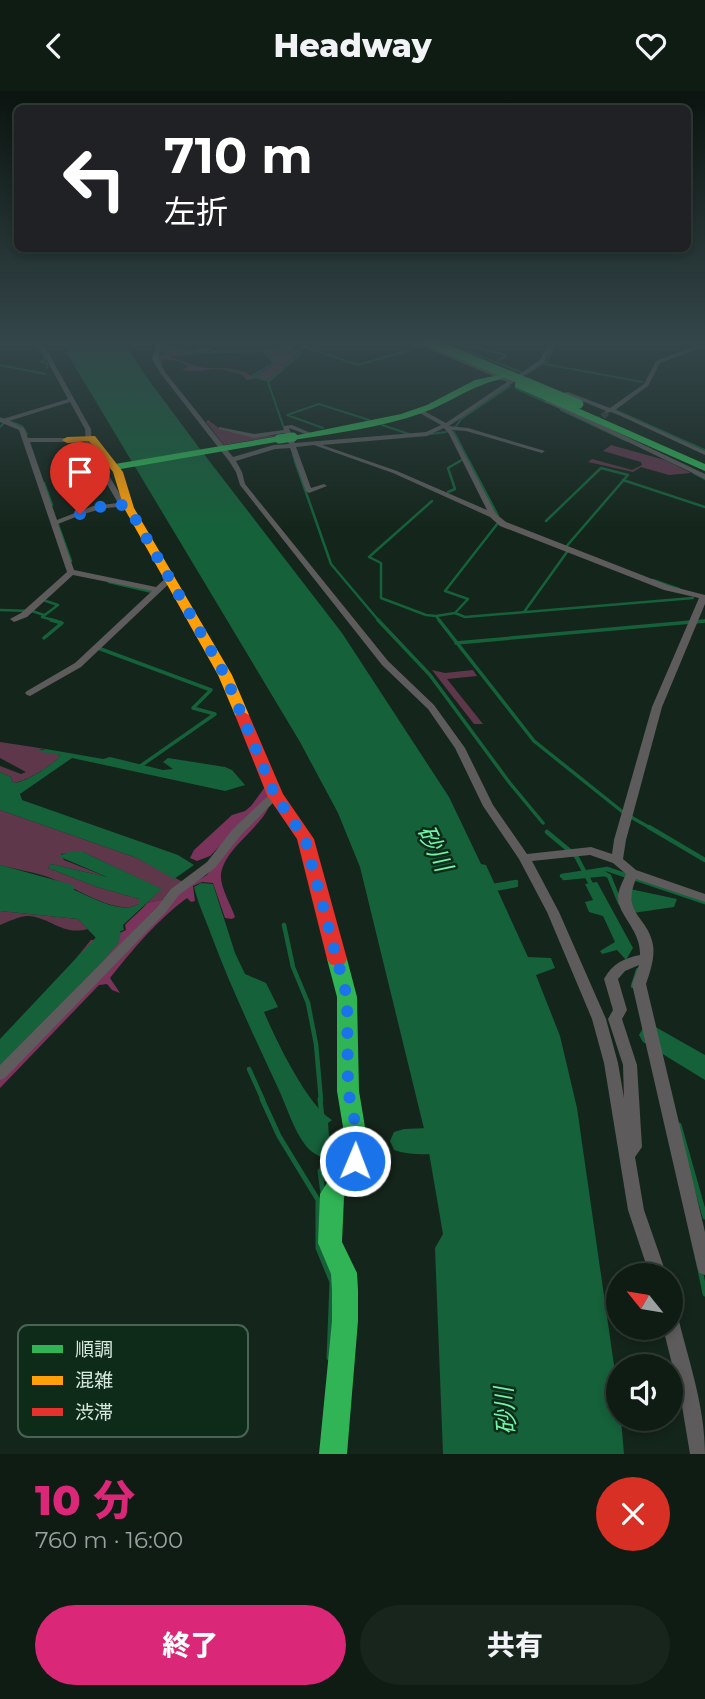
<!DOCTYPE html>
<html lang="ja">
<head>
<meta charset="utf-8">
<style>
	:root { --surface:#0f1c14; --page:#18251d; --text:#f1f3f6; --muted:#9ba1a0; --line:#2f3a34; --accent:#db2777 }
	body { margin:0; font-family:Montserrat,"Noto Sans JP",sans-serif; background:var(--page); color:var(--text); height:100vh; display:flex; flex-direction:column; font-size:26px; white-space:nowrap }
	* { box-sizing:border-box; margin:0 }
	p { font-size:23px; color:var(--muted) }
	.icon { flex:none; width:38px; height:38px; fill:none; stroke:currentColor; stroke-width:2; stroke-linecap:round; stroke-linejoin:round }
	.map { position:relative; height:1363px; overflow:hidden }
	.side { display:flex; flex-direction:column; background:var(--surface); flex:1 }
	.side>* { flex:none }
	.top-card { position:absolute; left:14px; top:14px; width:677px; height:147px; border-radius:10px; box-shadow:0 4px 10px #0003,0 0 0 2px var(--line); background:#202124; color:#fff; overflow:hidden }
	.needle { width:46px; rotate:300deg }
	.fabs { position:absolute; left:606px; top:1172px; display:grid; gap:14px }
	.fabs a { display:grid; place-items:center; width:77px; height:77px; border-radius:50%; background:var(--surface); box-shadow:0 4px 10px #0003,0 0 0 2px var(--line); font-size:35px }
	.pin { position:absolute; display:grid; place-items:center; width:60px; height:60px; color:#fff; margin:-72px -30px; border-radius:50% 50% 50% 0; rotate:-45deg; box-shadow:0 0 7px #0007 }
	.pin .icon { rotate:45deg }
	.me { position:absolute; width:77px; margin:-38px; rotate:1deg; stroke-linejoin:round; filter:drop-shadow(0 0 5px #0008) }
	.turn { display:flex; align-items:center; gap:24px; height:147px; padding:0 35px; font-size:32px }
	.turn .icon { width:91px; height:91px; stroke-width:2.5 }
	.turn b { display:block; font-size:49px; line-height:60px }
	.round { display:grid; place-items:center; flex:none; width:74px; height:74px; border-radius:37px; background:var(--page) }
	.headline { display:flex; align-items:center; justify-content:space-between; height:119px; padding:0 35px }
	h1 { font-size:42px; font-weight:800; line-height:52px; color:var(--accent) }
	.primary-button { display:flex; gap:14px; margin-top:auto; padding:14px 35px }
	.primary-button a { flex:1; height:80px; border-radius:42px; background:var(--accent); color:#fff; font-size:28px; font-weight:800; line-height:80px; text-align:center }
	.primary-button a+a { background:var(--page); color:var(--text) }
	header { display:flex; justify-content:space-between; align-items:center; height:91px; padding:0 35px; background:var(--surface); font-size:32px; font-weight:800 }
	.map>svg:first-child { display:block }
	.green { fill:#5f374b }
	.forest { fill:#7a335b }
	.water { fill:#15613a }
	.lines { fill:none; stroke-linecap:round; stroke-linejoin:round }
	.stream-far4 { stroke:#15613a; stroke-width:2 }
	.stream-far3 { stroke:#15613a; stroke-width:2.5 }
	.stream-far2 { stroke:#15613a; stroke-width:3.5 }
	.stream-far1 { stroke:#15613a; stroke-width:4.5 }
	.stream { stroke:#15613a; stroke-width:5 }
	.river { fill:#15613a; fill-rule:evenodd }
	.street-tunnel { stroke:#314238; stroke-width:6; stroke-dasharray:6 2.5; stroke-linecap:butt }
	.street { fill:#5d5b5c; fill-rule:evenodd }
	.fast { fill:#30b455; fill-rule:evenodd }
	.slow { fill:#ff9f0a; fill-rule:evenodd }
	.jam { fill:#e5322d; fill-rule:evenodd }
	.fast-bridge { stroke:#30b455; stroke-width:9 }
	.route { stroke:#1a73e8; stroke-width:12; stroke-dasharray:0 21.6 }
	.labels { text-anchor:middle; dominant-baseline:central; stroke-width:5; stroke-linejoin:round; paint-order:stroke }
	.water-label { font-size:24px; font-style:italic; fill:#72f4a7; stroke:#0e2b1a }
	.key { fill:#0e2b1a; stroke:#4a6454; stroke-width:2 }
	.key-label { font-size:19px; fill:#d7e8dc }
</style>
</head>
<body>
<header><svg class="icon" aria-label="back" viewBox="0 0 24 24"><path d="M15 5l-7 7 7 7"/></svg>Headway<svg class="icon" aria-label="heart" viewBox="0 0 24 24"><path d="M12 20l-8-8c-3-5 5-10 8-4 3-6 11-1 8 4z"/></svg></header>
<div class="map">
<svg width="705" height="1363" viewBox="0 0 705 1363">
	<rect width="100%" height="100%" fill="#14251b"/>
	<!-- green -->
	<path class="green" d="M157,249h10l-6,7 25,5 21,-5 12,5 21,-2 -70,7c13,4 30,12 44,11 13,0 32,1 41,11l-9,1 -3,-5c-9,-2 -16,-5 -24,-6 -14,0 -23,4 -37,1l7,-4 -11,-5 -16,-2 1,6h-3l-3,-9 11,-2 -10,-3z
		M295,249h5l-8,10 4,1 6,-10 3,-1c-9,17 -21,28 -37,40l-15,-3 22,-13 -9,-13 14,-2z
		M208,329l11,8 33,9 31,-2 -59,10 -18,-23z
		M611,354l54,15 26,13 -22,2 -28,-8 -8,5 -45,-10 4,-3 40,11 10,-5 -1,-3 -38,-11z
		M432,579l13,3 28,-3 4,6 -30,3 36,45h-9z
		M0,651l46,7h-7l22,6c-7,10 -36,27 -48,28l-2,-6 -11,-5v-6l21,8 5,-2 -26,-14z
		M0,719l137,48 46,24 -18,17 -18,4 14,-14 -78,-37 -22,2 3,6 43,17 -56,-13 -3,4 49,19 42,12v5c-22,13 -64,-17 -86,-25 -17,-7 -36,-9 -53,-14z
		M0,820l78,8 10,10c-26,7 -38,-12 -60,-13 -9,0 -20,6 -28,9z"/>
	<!-- forest -->
	<path class="forest" d="M265,696l5,8 -60,61 -13,5 -7,-3 4,-8 38,-35 13,-4 6,-5z
		M269,716c-10,22 -46,43 -48,68 -1,12 10,30 14,42l-3,2 -7,-1 -12,-35 -11,-1 -9,4 2,15 -4,1 -4,-4c-29,21 -55,52 -77,80l10,15 -8,-3 -5,-6 -8,1 -99,103v-9l183,-190 24,-14 29,-37z
		M165,808l-165,169v-7l103,-109 11,-16 12,-6 -1,-5c7,-8 15,-13 22,-22z
		M91,849h3l1,5 -88,98z"/>
	<!-- water -->
	<path class="water" d="M59,249h64l22,35 55,74 142,184 107,164 32,67 5,1 42,92 23,1 4,10 -19,7 24,61 17,72 41,285v26h3l3,35h-181l-8,-206 8,-14 -16,-93 -67,-274 -22,-54 -38,-71z
		M46,658l57,10 7,-2 53,13 10,-1 -10,-7 5,-4 57,9 7,3 13,15 -20,6 -153,-33 -52,36 2,6 156,55 16,10 -20,14 -37,-21 -137,-48v-38l11,5 2,6c12,0 40,-18 48,-28l-25,-4z
		M70,761h13l79,37 -39,36 1,5 -27,9 -19,-20 -78,-8v-46l73,20 1,5c18,7 46,25 65,14v-5l-42,-12 -49,-19 3,-4 56,13 -49,-21z
		M597,791l36,66 -7,12 -9,-10 -15,4 -2,-3 15,-9 -12,-26 -14,-4 -4,-10 8,-2 -8,-16z
		M201,792l12,1 22,69 10,21 21,9 12,24 -14,5c12,28 43,93 68,108l-4,3 1,13h20v21c-15,6 -32,2 -43,-11 -13,-17 -19,-39 -28,-58 -23,-50 -47,-100 -66,-151 -6,-17 -14,-33 -18,-50z
		M630,798l47,10 -3,8 -41,6z"/>
	<g class="lines">
		<!-- stream-far4 -->
		<path class="stream-far4" d="M35,249l10,19 -4,3 6,1v5
			M168,249l-6,6 32,7 70,-2 10,12 -22,13 17,5
			M441,249l66,15 -11,7
			M686,249l7,6h12
			M305,256l53,18
			M462,258l59,23
			M264,260l14,-2 16,-9
			M545,273l97,18
			M0,274l45,9
			M357,274l50,-14 7,-3 -2,-4
			M526,283l21,-13 10,-21
			M515,297l33,15
			M561,319l66,31
			M615,319l90,40
			M0,327l22,8 5,8
			M382,334l30,10
			M0,336l5,-5
			M323,337l-36,-13 32,-11 50,16
			M454,338l7,-10 49,-33
			M285,340l-17,-49 30,-26 9,-16
			M454,341l16,31
			M431,343l15,-2
			M293,364l3,8
			M457,372l6,-4"/>
		<!-- stream-far3 -->
		<path class="stream-far3" d="M295,370l36,103 48,57
			M469,370l29,55
			M694,382l11,6
			M623,389l82,27
			M44,392l8,22
			M448,401l7,-3 -7,-21 12,-7
			M432,410l-63,56 12,6v35l45,17 10,1 4,5
			M546,430l55,-53 27,7 -63,73
			M57,431l14,39
			M653,489l26,9
			M109,491l43,10
			M46,507l-3,2 15,5 -16,12 15,4
			M0,519l32,1 12,4
			M524,521l43,-60
			M455,522l13,-14 -23,-8 53,-68
			M436,525l19,-3 10,4 228,-19
			M700,530h5"/>
		<!-- stream-far2 -->
		<path class="stream-far2" d="M378,529l52,55 79,107 34,41
			M439,529l95,121 90,72
			M695,531l10,-1
			M44,547l18,-15 -11,-3
			M456,552l235,-21
			M100,556l-2,1 113,42 -18,18 22,6 -76,53
			M631,726l21,12"/>
		<!-- stream-far1 -->
		<path class="stream-far1" d="M649,736l56,33
			M547,741l29,24 16,30
			M562,785l45,-7 98,33
			M564,787l41,-4 4,2 11,27
			M493,795l23,-4
			M494,798l22,-4
			M284,834l9,42 15,36 8,41 5,56
			M633,895l5,-16
			M249,978l14,31"/>
		<!-- stream -->
		<path class="stream" d="M262,1008l17,37 39,64v48l14,34 -3,76
			M320,1008l2,18
			M679,1034l26,92
			M320,1080l3,22
			M700,1178l5,25"/>
		<!-- river -->
		<path class="river" d="M98,816l8,2 15,24 -3,11 -109,120 -9,3v-28l98,-104 -11,-20 3,-6z
			M652,934l53,30v25l-62,-38 -4,-7 4,-7z
			M452,1036l10,3 4,9 -4,9c-19,7 -49,9 -68,2l-4,-9 4,-9 10,-3z"/>
		<!-- street-tunnel -->
		<path class="street-tunnel" d="M596,331l12,-10"/>
		<!-- street -->
		<path class="street" d="M12,249h5l1,1 -3,2z
			M36,249h5l50,89 1,18 32,54 5,1 4,6 -4,2c-19,-9 -52,7 -71,14l16,46 82,17 12,-11h6l1,2 -94,89 -51,29 -3,-1 -2,-2 2,-2 48,-28 77,-72 -79,-16 -46,42 -13,5 -4,-3 11,-6 46,-41 -48,-142 -19,-8v-4l3,1 65,-20zM70,311l15,27 1,15 -19,-6h-39l-4,-10 -15,-7zM30,351h37l19,6 32,55 -25,3 -36,14z
			M154,249h5l2,5 -3,14 7,13 68,85 41,-12 15,-1 -4,-11 -31,5 -35,-9v-2l35,7 30,-4v-4l8,-1 21,9 -5,1 -19,-7 6,15 131,-11 15,-7 -23,-13v-2h4l24,13 61,-41 -99,-42h7l96,40 29,-20 11,-20h5l-12,22 -95,64 19,2 77,23 -3,2 -76,-22 -14,-1 44,84 10,8 164,64 35,9v9l-43,103 -36,133 -3,19 13,11 69,24v8l-69,-23c-15,35 12,37 17,66 2,13 -3,27 -7,39l59,248v43l-6,-2 -2,-6 -65,-283 7,-19 -14,6 -7,8 9,31 -5,9 15,46 5,82 -7,10 9,53 23,66h-17l-22,-66 -24,-147 -12,-44 -45,-107 -28,-53 -36,-53 -28,-58 -27,-39 -46,-44 -142,-180 -4,-13 -7,-11 -68,-87 -9,-15 3,-14zM444,337l5,6 38,76 -90,-39 -75,-26 105,-9zM314,354l79,28 97,44 10,9 164,64 35,8 -47,109 -38,133 -2,14 -21,-7 -64,7 -34,-49 -28,-57 -31,-43 -46,-44 -143,-177 -3,-12 -6,-11 39,-12 15,-1 16,43 3,2 18,-7 -3,-2 -13,4 -15,-41zM590,764l23,8 13,11c-3,7 -7,14 -8,22 -1,19 23,33 22,59 -16,3 -28,9 -36,24l9,31 -5,9 15,46 1,33 -6,-35 -12,-44 -47,-107 -27,-51z
			M705,254v4h-7l-38,14 -12,23 -33,24 90,41v4l-84,-39 -10,-4 -5,1v-2l-43,-18 5,-1 42,16 34,-24 12,-23 39,-15z
			M547,308l158,75v5l-160,-77 -1,-1z
			M275,701l5,3 -1,2 -38,38 -26,33 -36,27 -13,17 -161,166 -5,2v-15l158,-159 13,-17 36,-27 26,-33 38,-36z
			M670,1221l6,3 3,6c11,44 26,87 26,133h-15l-9,-54 -18,-72h7z"/>
		<!-- fast -->
		<path class="fast" d="M499,284l4,2 -1,2c-30,6 -52,24 -80,34 -42,15 -86,20 -129,27l-5,-3 113,-23 26,-9 48,-25z
			M515,292h6l184,81v7l-190,-84z
			M279,345l3,1v4l-167,29 -5,-3 5,-3z
			M337,861l7,2 3,5 10,38 2,94 10,60 -6,17 -19,29 -2,45 15,31 1,17v31l-11,133h-28l13,-133v-31l-1,-16 -13,-31 2,-49 27,-43 -10,-60v-94l-10,-38 3,-5z"/>
		<!-- slow -->
		<path class="slow" d="M95,345l28,36 11,36 98,167 17,40 -2,3h-10l-2,-3 -17,-40 -94,-167 -11,-36 -24,-31 -22,2 -5,-3 5,-3z"/>
		<!-- jam -->
		<path class="jam" d="M242,620l7,4 34,79 31,45 33,120 -3,5 -7,2 -7,-2 -3,-5 -30,-120 -30,-44 -32,-80z"/>
		<!-- fast-bridge -->
		<path class="fast-bridge" d="M425,249l154,64
			M279,348l14,-2"/>
	</g>
	<!-- sky -->
	<linearGradient id="sky" x2="0" y2="1"><stop stop-color="#0b140f"/><stop offset="0.57" stop-color="#34464a"/><stop offset="1" stop-color="#34464a" stop-opacity="0"/></linearGradient>
	<rect width="705" height="440" fill="url(#sky)"/>
	<g class="lines">
		<!-- route -->
		<path class="route" d="M80,423c14,-5 35,-15 49,-6l96,167 50,120 30,44 42,158 1,94 8,36 2,24 -3,10"/>
	</g>
	<g class="labels">
		<!-- water labels -->
		<g class="water-label">
			<text transform="translate(435 757) rotate(64)">砂川</text>
			<text transform="translate(505 1320) rotate(-94)">砂川</text>
		</g>
	</g>
	<!-- legend -->
	<rect x="18" y="1234" width="230" height="112" rx="10" class="key"/>
	<rect x="32" y="1254" width="31" height="8" fill="#30b455"/>
	<rect x="32" y="1285" width="31" height="9" fill="#ff9f0a"/>
	<rect x="32" y="1317" width="31" height="8" fill="#e5322d"/>
	<g class="key-label">
		<text x="75" y="1265">順調</text>
		<text x="75" y="1296">混雑</text>
		<text x="75" y="1328">渋滞</text>
	</g>
</svg>
<div class="fabs">
<a><svg class="needle" viewBox="-14 -14 28 28"><path d="M0-13l5 13h-10z" fill="#e53935"/><path d="M0 13l5-13h-10z" fill="#9ba1a0"/></svg></a>
<a><svg class="icon" aria-label="sound" viewBox="0 0 24 24"><path d="M4 9h4l5-4v14l-5-4H4zM17 9q2 3 0 6"/></svg></a>
</div>
<div class="pin" style="left:80px;top:423px;background:#d93025"><svg class="icon" aria-label="arrive" viewBox="0 0 24 24"><path d="M6 21V4h12l-3 4 3 4H6"/></svg></div>
<svg class="me" style="left:355px;top:1070px" viewBox="-20 -20 40 40"><circle r="17" fill="#1a73e8" stroke="#fff" stroke-width="3"/><path d="M0-11L8 9 0 5-8 9z" fill="#fff"/></svg>
<div class="top-card">
<div class="turn"><svg class="icon" aria-label="left" viewBox="0 0 24 24"><path d="M17 20v-9H6M10 6l-5 5 5 5"/></svg><div><b>710 m</b>左折</div></div>
</div>
</div>
<section class="side">
<div class="headline"><div><h1>10 分</h1><p>760 m · 16:00</p></div><a class="round" style="background:#d93025;color:#fff"><svg class="icon" aria-label="close" viewBox="0 0 24 24"><path d="M6 6l12 12M18 6L6 18"/></svg></a></div>
<div class="primary-button"><a>終了</a><a>共有</a></div>
</section>
</body>
</html>
